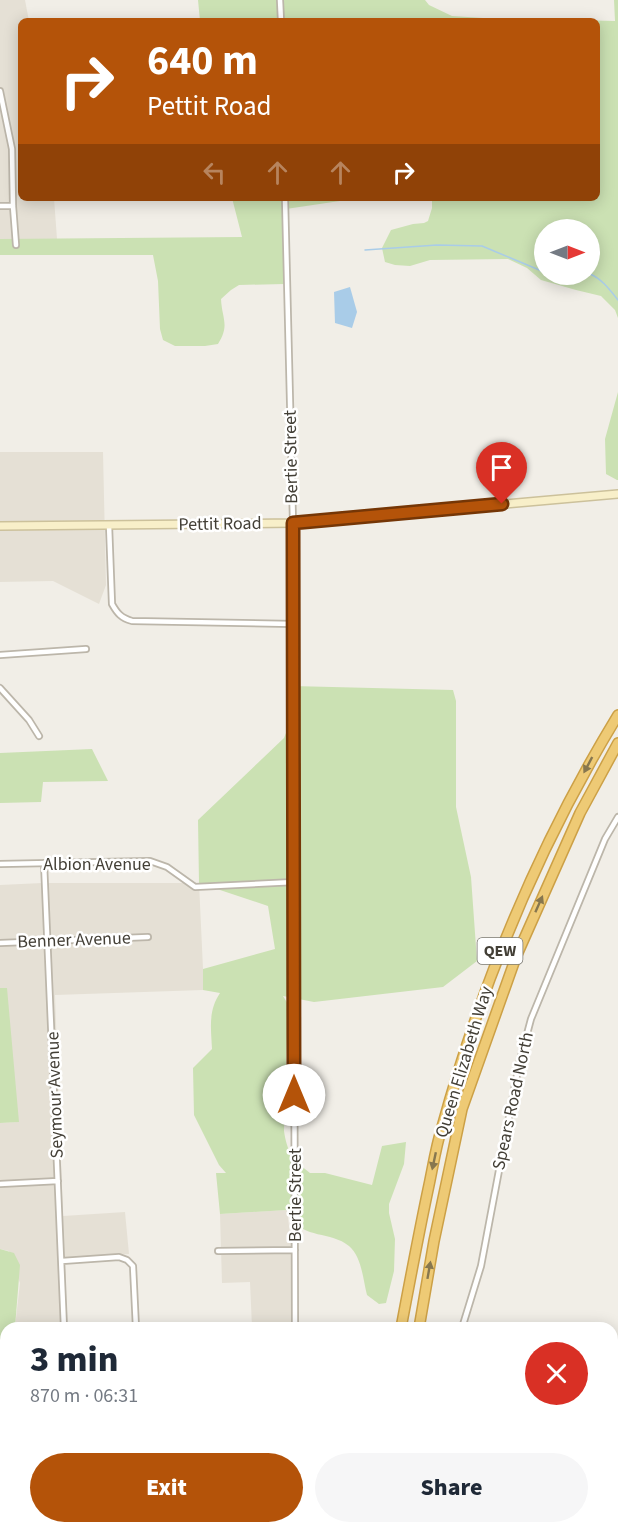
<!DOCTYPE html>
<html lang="en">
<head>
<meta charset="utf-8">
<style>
	:root { --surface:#fff; --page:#f6f6f7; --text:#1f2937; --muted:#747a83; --accent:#b45309 }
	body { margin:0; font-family:"Source Sans 3",sans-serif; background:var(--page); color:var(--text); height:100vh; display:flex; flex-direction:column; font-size:22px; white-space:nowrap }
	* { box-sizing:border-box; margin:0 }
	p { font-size:20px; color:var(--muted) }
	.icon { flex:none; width:33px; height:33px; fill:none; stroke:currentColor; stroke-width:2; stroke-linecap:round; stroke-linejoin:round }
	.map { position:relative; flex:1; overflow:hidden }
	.panel { position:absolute; left:0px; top:1322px; width:618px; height:212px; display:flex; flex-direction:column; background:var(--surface); border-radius:18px 18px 0 0; box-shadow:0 3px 15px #0003 }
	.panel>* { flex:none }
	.top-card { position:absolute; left:18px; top:18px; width:582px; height:183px; border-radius:9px; box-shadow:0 3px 15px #0003; background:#b45309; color:#fff; overflow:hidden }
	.needle { width:39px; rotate:90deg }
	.tools { position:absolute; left:534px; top:219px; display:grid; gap:12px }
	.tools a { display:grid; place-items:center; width:66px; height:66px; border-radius:50%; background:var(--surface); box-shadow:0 3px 15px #0003; font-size:30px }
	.pin { position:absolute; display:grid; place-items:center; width:51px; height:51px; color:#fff; margin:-62px -26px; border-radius:50% 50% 50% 0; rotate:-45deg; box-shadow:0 0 6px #0007 }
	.pin .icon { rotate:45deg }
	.me { position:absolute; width:66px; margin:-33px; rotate:0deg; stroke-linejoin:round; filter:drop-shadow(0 0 4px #0008) }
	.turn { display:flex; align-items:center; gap:21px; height:126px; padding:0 30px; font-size:27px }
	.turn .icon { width:78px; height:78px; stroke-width:2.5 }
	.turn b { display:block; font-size:42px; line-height:51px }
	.lanes { display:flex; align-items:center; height:57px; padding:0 30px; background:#0003; justify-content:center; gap:30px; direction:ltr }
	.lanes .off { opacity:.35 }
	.round { display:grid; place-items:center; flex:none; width:63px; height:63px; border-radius:32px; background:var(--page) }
	.summary { display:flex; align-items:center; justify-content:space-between; height:102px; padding:0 30px }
	h1 { font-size:36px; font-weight:800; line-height:45px }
	.cta { display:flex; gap:12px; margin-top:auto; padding:12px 30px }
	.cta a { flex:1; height:69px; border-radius:36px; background:var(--accent); color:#fff; font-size:24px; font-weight:800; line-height:69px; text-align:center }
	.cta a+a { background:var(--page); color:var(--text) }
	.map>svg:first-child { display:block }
	.residential { fill:#e5e0d5 }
	.green { fill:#cbe1b3; fill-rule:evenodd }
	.water { fill:#a9cce8 }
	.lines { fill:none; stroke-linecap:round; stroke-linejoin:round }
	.stream { stroke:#a9cce8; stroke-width:1.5 }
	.street-casing { stroke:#bcb6aa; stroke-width:8 }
	.secondary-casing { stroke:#ccc19b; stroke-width:10 }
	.highway-casing { stroke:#cca046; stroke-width:12 }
	.street { stroke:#fff; stroke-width:4.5 }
	.secondary { stroke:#f8efc9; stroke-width:7 }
	.highway { stroke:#eeca75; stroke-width:9 }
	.oneway { fill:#87774f }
	.route-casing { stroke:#753606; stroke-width:15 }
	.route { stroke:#b45309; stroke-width:10 }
	.labels { text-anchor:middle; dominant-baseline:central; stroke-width:5; stroke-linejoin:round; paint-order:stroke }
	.shield { fill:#fff; stroke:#7b7972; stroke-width:1.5 }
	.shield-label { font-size:16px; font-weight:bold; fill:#433f36 }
	.street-label { font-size:18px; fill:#433f36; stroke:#fff }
</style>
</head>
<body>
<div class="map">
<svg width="618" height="1532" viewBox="0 0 618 1532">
	<rect width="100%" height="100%" fill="#f1eee7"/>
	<!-- residential -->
	<path class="residential" d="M0,0h25l4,21h-8v177h33l3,41h-57z
		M0,452h103l3,133 -7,19 -46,-23 -53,1z
		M42,883h157l4,86v21l-148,5 8,221 62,-4 4,42 -64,4 2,69h-52l5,-44 -11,-32 -9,-2v-126l18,-1 -12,-134h-6v-103z
		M287,1210l4,32 1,85h-40l-2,-45 -28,1 -2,-69z
		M6,1350v136h-6v-134z
		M246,1527h64v5h-65z"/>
	<!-- green -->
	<path class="green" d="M198,0h227l4,5 23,11 31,2 132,3 -1,-21h4v318l-3,-8 -14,-14 -25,-6 -35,-10 -14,-12 -19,-9 -78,1 -20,6 -15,-1 -10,-3 -3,-14 9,-18 22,-6 11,-1 4,-2 4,-13v-10h165v-177h-397zM544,230h46v44h-46z
		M232,198h128l-74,11 -2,75 -45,1 -8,5 -10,9c1,20 9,26 -3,45l-13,2h-30l-12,-6 -3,-11 -2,-48 -5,-26h-153v-16l242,-2z
		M618,392v88h-1l-11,-6 -1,-35z
		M292,686l161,4 3,11v106l15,70 6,84 -34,26 -129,15 -31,-6 5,8 -4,127c3,21 9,29 26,42h15l47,12 10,-39 24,-4 -2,22 -15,40v9l6,26 -1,32 -8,32 -7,1 -12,-9c-4,-15 -5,-38 -18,-49 -18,-15 -46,-7 -58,-29 -2,-4 -2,-10 -3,-14l-1,7 -67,4 -4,-41h10l-7,-8 -25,-50 -1,-47 19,-19c-1,-21 -4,-38 8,-56l-17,-3v-21l72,-20 -7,-43 -69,-23 -1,-63 86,-82 8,-20z
		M92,749l16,32 -65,1 -2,20 -41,1v-50z
		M0,988h7l12,134 -19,1z
		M0,1249l14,4 6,12 -5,62 -9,1v22l-6,1z
		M612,1409h6v48l-6,-3z"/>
	<!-- water -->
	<path class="water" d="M350,287l7,25 -5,16 -17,-5 -1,-31z"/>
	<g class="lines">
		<!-- stream -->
		<path class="stream" d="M365,250l72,-5 45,1 62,26
			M590,274c12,5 20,16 28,26"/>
		<defs>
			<path id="street" d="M280,0l1,21
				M0,91l12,58 1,57 3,39
				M285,198l8,325 2,805
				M0,206h13
				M109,525l3,79c5,9 9,14 20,17l161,3
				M0,655l86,-6
				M0,688l29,32 10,16
				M44,863l20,465
				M0,864l150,-3 17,6 28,20 99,-5
				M0,943l148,-6
				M0,1184l58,-3
				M218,1251l77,-1
				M62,1261l57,-4 8,3 6,6 3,62
				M462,1328l19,-62 38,-202 12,-45 74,-180 13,-22
				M612,1402l6,-1
				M0,1440h6
				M313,1527v5"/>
			<path id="secondary" d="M0,526l293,-3 325,-29"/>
			<path id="highway" d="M401,1328c9,-48 18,-96 28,-143 4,-19 7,-39 13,-58 40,-145 98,-284 176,-412
				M419,1328l15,-87 28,-132 54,-152 64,-144 38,-70
				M357,1532l2,-5
				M382,1532l1,-5"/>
		</defs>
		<!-- street casing -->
		<use href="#street" class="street-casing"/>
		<!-- secondary casing -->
		<use href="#secondary" class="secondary-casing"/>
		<!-- highway casing -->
		<use href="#highway" class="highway-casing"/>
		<!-- street -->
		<use href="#street" class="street"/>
		<!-- secondary -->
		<use href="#secondary" class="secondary"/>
		<!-- highway -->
		<use href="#highway" class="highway"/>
	</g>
	<!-- one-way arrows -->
	<defs><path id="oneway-solid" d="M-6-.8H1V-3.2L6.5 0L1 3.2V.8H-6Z" transform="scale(1.5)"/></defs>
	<g class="oneway">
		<use href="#oneway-solid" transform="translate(588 765) rotate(118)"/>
		<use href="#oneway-solid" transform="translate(539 904) rotate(-66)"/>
		<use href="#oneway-solid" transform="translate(434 1161) rotate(102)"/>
		<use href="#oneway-solid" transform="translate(429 1270) rotate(-80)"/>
	</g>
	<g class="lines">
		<defs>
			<path id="route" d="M294,1095l-1,-572 209,-19"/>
		</defs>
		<!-- route casing -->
		<use href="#route" class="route-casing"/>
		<!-- route -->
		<use href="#route" class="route"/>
	</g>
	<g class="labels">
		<!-- shield labels -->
		<rect class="shield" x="477.5" y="938" width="45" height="26" rx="4.5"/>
		<g class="shield-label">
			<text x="500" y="951">QEW</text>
		</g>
		<!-- street labels -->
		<g class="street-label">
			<text transform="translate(291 457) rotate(-91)">Bertie Street</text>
			<text transform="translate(220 524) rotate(-1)">Pettit Road</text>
			<text x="97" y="864">Albion Avenue</text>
			<text transform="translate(74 940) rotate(-2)">Benner Avenue</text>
			<text transform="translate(464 1062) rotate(-73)">Queen Elizabeth Way</text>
			<text transform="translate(55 1095) rotate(-92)">Seymour Avenue</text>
			<text transform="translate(513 1101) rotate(-78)">Spears Road North</text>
			<text transform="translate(295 1195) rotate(-90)">Bertie Street</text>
		</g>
	</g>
</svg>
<div class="tools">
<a><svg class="needle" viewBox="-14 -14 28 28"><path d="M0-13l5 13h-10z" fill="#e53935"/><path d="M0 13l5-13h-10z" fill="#747a83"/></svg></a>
</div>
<div class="pin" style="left:502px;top:504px;background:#d93025"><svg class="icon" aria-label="arrive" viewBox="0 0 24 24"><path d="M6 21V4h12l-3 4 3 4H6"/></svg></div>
<svg class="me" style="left:294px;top:1095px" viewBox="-20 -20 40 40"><circle r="19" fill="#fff"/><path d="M0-13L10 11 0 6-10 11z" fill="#b45309"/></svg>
<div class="top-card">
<div class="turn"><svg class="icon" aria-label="right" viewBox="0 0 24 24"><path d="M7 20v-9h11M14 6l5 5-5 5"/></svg><div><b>640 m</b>Pettit Road</div></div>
<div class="lanes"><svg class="icon off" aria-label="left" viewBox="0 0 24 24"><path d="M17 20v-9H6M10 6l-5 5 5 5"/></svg><svg class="icon off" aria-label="ahead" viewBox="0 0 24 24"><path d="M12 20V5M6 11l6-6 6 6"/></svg><svg class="icon off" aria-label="ahead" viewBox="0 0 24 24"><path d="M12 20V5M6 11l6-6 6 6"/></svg><svg class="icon" aria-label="right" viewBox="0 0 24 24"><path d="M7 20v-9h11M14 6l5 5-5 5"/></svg></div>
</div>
<section class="panel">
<div class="summary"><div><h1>3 min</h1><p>870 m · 06:31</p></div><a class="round" style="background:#d93025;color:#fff"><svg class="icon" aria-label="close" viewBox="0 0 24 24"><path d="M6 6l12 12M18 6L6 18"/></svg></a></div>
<div class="cta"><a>Exit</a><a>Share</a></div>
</section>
</div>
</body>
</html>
